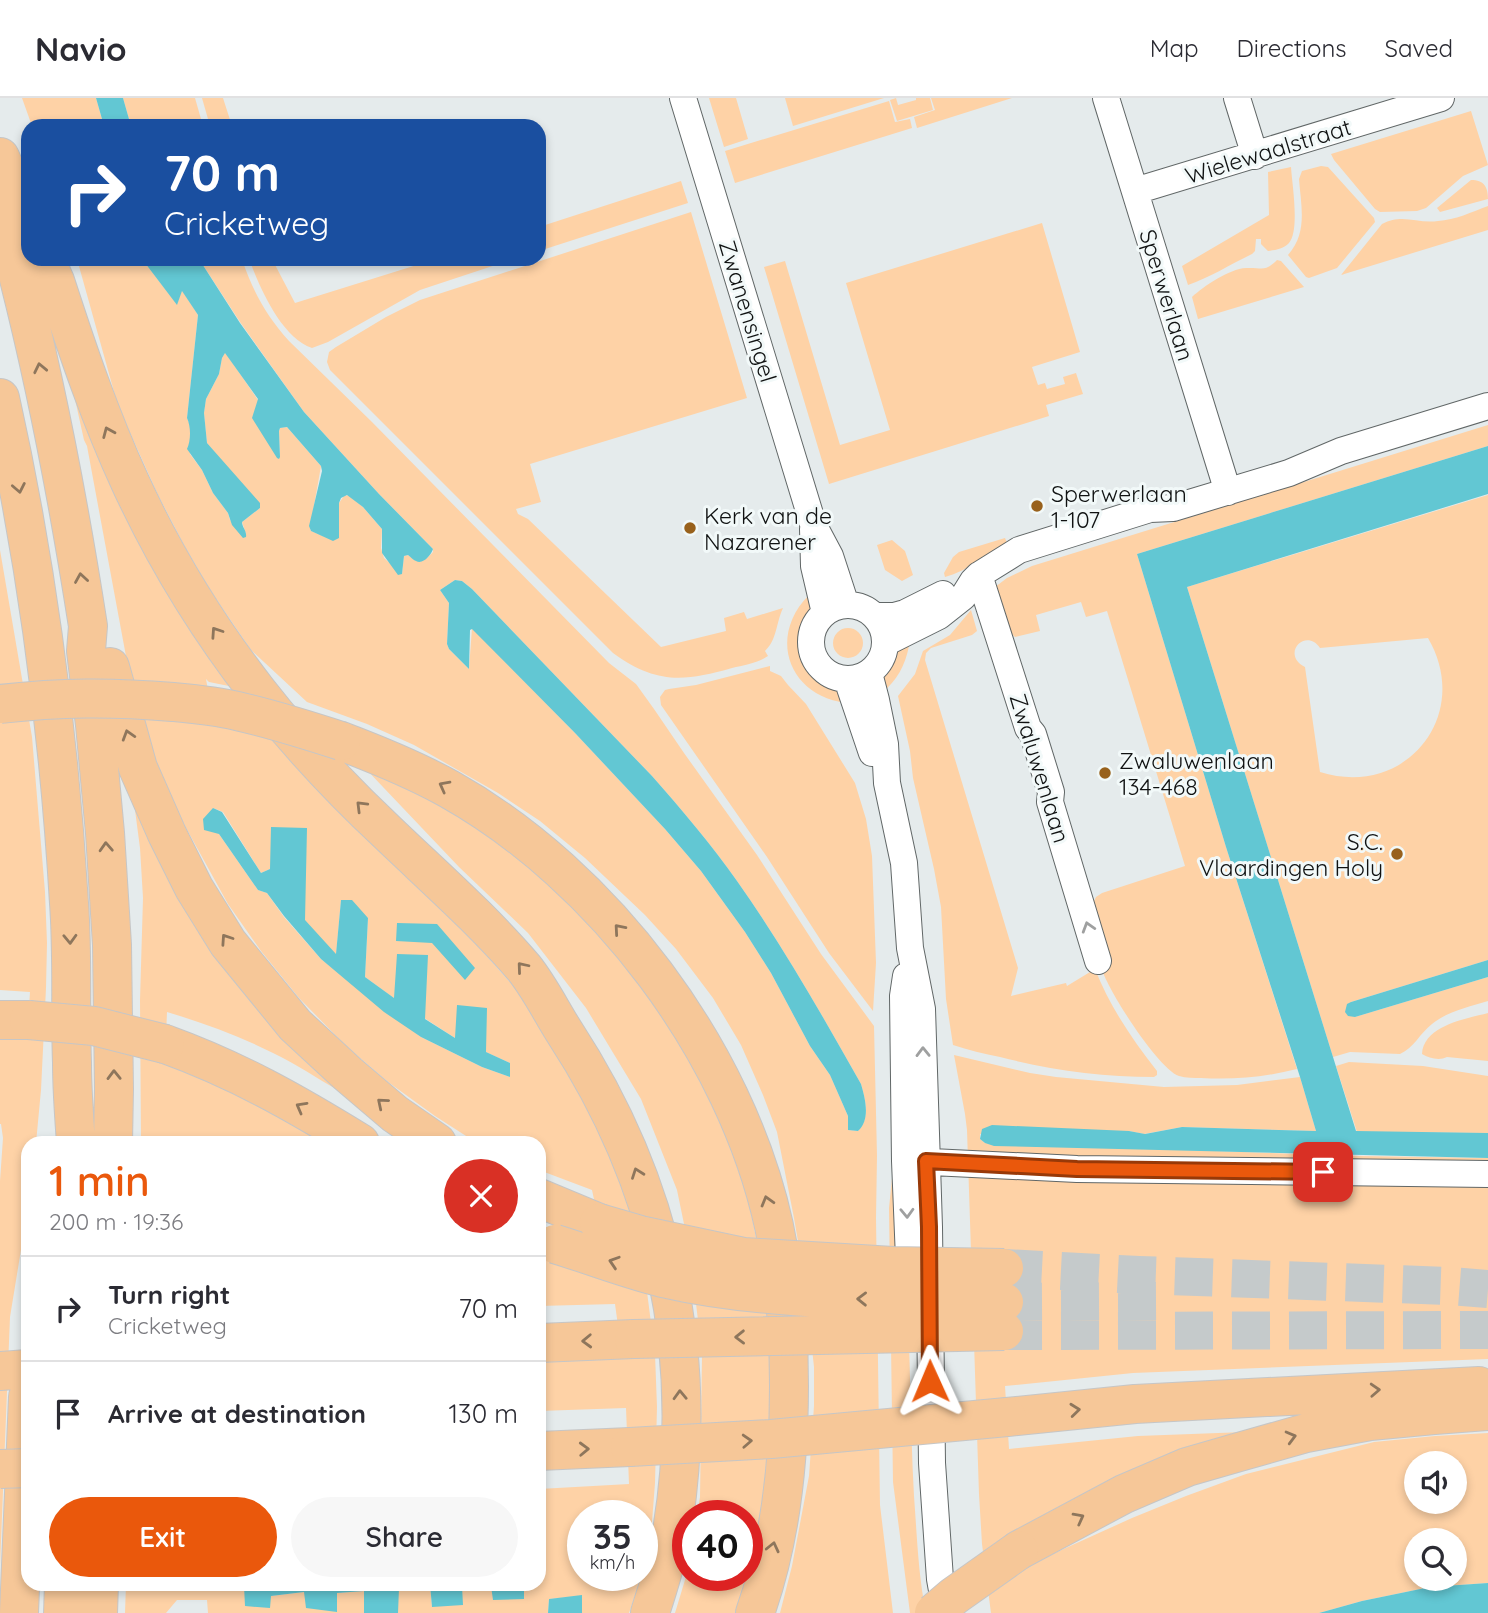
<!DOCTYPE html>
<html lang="en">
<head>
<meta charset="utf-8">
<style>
	:root { --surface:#fff; --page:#f7f7f7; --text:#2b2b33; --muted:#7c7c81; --line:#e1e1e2; --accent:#ea580c }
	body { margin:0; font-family:Quicksand,sans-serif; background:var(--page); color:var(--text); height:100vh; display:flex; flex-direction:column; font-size:26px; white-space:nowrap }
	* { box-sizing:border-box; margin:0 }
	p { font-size:23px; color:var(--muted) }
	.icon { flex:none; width:38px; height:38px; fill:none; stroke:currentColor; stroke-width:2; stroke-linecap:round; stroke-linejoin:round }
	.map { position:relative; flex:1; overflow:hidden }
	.sheet { position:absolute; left:21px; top:1038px; width:525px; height:455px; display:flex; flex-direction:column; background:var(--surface); border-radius:21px; box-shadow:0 4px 10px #0003 }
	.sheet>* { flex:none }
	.banner { position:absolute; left:21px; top:21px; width:525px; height:147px; border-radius:21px; box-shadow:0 4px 10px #0003; background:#1a4fa0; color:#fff; overflow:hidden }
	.fabs { position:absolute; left:1404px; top:1353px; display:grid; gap:14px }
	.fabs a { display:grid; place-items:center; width:63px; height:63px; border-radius:50%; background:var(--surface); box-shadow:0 4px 10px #0003; font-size:35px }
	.speed { position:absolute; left:567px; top:1402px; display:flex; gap:14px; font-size:35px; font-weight:700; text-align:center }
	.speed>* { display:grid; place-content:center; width:91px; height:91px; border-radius:50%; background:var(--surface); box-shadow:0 4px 10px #0003; line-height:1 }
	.speed small { font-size:18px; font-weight:400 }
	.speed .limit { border:10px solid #d22; background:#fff; color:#111 }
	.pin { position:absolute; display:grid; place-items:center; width:60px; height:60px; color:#fff; margin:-30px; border-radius:14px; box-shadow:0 4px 10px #0006 }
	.me { position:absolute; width:77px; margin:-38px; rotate:359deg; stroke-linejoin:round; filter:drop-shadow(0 0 5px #0008) }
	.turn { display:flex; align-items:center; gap:24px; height:147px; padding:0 28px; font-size:32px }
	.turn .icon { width:91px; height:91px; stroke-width:2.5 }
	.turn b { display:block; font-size:49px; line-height:60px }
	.round { display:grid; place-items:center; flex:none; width:74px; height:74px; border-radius:37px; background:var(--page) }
	.head { display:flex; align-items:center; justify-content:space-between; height:119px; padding:0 28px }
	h1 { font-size:42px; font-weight:600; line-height:52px; color:var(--accent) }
	.action { display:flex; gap:14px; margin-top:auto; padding:14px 28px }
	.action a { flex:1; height:80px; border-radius:42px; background:var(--accent); color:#fff; font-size:28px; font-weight:600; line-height:80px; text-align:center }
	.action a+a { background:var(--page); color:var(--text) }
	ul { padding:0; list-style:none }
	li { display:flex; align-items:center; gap:21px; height:105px; padding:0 28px; border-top:2px solid var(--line) }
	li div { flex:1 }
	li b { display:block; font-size:26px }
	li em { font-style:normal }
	header { display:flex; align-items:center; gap:42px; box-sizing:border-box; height:98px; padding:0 35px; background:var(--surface); border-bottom:2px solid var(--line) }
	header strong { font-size:33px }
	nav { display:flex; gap:38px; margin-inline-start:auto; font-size:24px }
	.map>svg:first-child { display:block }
	.green { fill:#fed2a6; fill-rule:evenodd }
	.water { fill:#62c7d3 }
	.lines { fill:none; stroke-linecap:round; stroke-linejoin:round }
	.highway-tunnel { stroke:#c5cacb; stroke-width:38; stroke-dasharray:38 19; stroke-linecap:butt }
	.minor-casing { stroke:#616767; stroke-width:28 }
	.highway-casing { stroke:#c6c6c6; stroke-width:40 }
	.minor { stroke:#fff; stroke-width:26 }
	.highway { stroke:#f6c798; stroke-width:38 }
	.highway-bridge-casing { stroke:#c6c6c6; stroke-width:40; stroke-linecap:butt }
	.highway-bridge { stroke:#f6c798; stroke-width:38 }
	.oneway { stroke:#8e765c }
	.oneway2 { stroke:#9fa0a0 }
	.route-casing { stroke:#983908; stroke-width:18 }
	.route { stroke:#ea580c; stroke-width:12 }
	.poi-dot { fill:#98611c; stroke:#f2f9f9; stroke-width:2.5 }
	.labels { text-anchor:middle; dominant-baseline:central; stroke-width:6; stroke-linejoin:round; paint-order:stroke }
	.street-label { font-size:23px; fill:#101212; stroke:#f2f9f9 }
	.poi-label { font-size:23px; fill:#101212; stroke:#f2f9f9; text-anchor:start }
</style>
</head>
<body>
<header>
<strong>Navio</strong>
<nav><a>Map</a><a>Directions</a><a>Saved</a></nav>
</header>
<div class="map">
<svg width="1488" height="1515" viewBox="0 0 1488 1515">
	<rect width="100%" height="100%" fill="#e5ebec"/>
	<!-- green -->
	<path class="green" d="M22,0h74l8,28h-72z
		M123,0h72l8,28h-72z
		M202,0h21l9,28h-22z
		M709,0h27l12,41 -24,8z
		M785,0h99l-91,28z
		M896,0l2,7 18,-5v-2h14l3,12 -36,11 -7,-21z
		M931,0h81l-95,30 -3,-11 21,-7z
		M889,3l6,21 15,-3 2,9 -177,55 -10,-32z
		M1471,13l17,54 -25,11 -37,32 -9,3 -37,1 -5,-3 -41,-49 -3,-6z
		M1321,68l7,1 46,51 1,4 -38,46 -28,10 -3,-1 -18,-22c20,-22 13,-49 11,-76l3,-8z
		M1291,69c1,17 9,63 -2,76 -5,6 -14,7 -21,8l-7,-7v-5h-5l-1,12 -3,3c-21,10 -43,24 -64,31l-6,-19 87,-51 -1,-43z
		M1471,82c13,0 17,7 17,19l-48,13 -3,-4z
		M681,83l7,22 -149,48v-24z
		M1488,108v24l-147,45 41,-51c21,-11 35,0 56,-3 17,-1 34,-9 50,-15z
		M691,114l56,186 -217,66 11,38 -25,7 2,5 10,5 133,128 65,-16 -2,-13 20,-6 3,7 36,-11c-7,15 -6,32 -18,43l3,5c-10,7 -24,9 -36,12 -49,14 -76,16 -119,-15l-283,-283 -3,-8 2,-10 7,-5 50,-30 34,-17z
		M1042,125l38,129 -48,15 6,18 7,-2 2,6 18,-5 -2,-7 13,-4 7,21 -37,11 3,11 -220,68 -65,-217 21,-6 55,184 50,-15 -44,-147z
		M77,161h65l35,45 5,-14 16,25 -11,103 3,7v29l12,16 11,23 15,20 2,7 16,14 -4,-12 18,-14 -53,-65 -3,-30 2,-14 13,-25 3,-16 3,-6 33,48 22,57 -1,-26 1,-3 7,-1 34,39 -11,63 1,2 22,9 6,-3v-34l5,-7 5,-1 14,12 19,22 -1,19 3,10 18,16 2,-18 4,-1c12,10 14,8 25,-3v-3l-54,-55 -75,-82 -64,-90 -41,-63h43c10,31 25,58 47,82l83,81 237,241 27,21 18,25 30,44 73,102 64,99 53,72 3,130 -1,62 4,287 13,108h-113l12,-47 17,-90 5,-70v-39l-10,-91 -10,-58 -17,-86 -14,-37 -22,-50 -28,-47 -37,-49 -31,-34 -60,-57 -45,-37 -42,-28 -84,-48 -47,-21 -60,-22 -56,-52 -39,-57 -27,-46 -27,-52 -40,-89zM455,482l7,1 10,8 180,187c30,34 59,68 85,105 46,65 85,134 124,203 4,14 10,34 -3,47l-10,-1v-14l-18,-41 -20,-29 -39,-73 -26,-41 -44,-61 -36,-42 -90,-96 -103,-105 -3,41 -20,-20 -2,-5 2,-41 -9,-13z
		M249,161h23l23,44 141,-44h78l-94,31 -92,52 -16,6c-31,-11 -52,-60 -63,-89z
		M1277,162l4,1 23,26 -106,32 -6,-22c12,-11 37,-28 54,-29 16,-1 18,5 31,-8z
		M57,220l197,373 -45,-9 -3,-3 8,44 86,22 240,271 79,144 27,124 9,70 2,53 -2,76 -4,52 -9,38v-57h-59v59h59l-13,38h-47v-17l-33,3 -1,14h-150v-25l32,-4 2,23 29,-21h30l33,13v-15h15v-95l90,-5 -3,-76 -87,3v-53l83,-3 -7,-51 -76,2v-55l60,-28 -7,-33 -53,-20v-27h-62l-42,-27 -47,-34 -43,-37 -46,-47 -38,-47 -33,-47 -48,-87 -23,-53 -29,-97 -41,-221 -3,-6zM213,710l10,4 38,61 9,-4 36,-41 -2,92 32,35 5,-55 27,18 -3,59 30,22 60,39 55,25v14l-28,-10 -61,-30 -100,-78 -37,-42 -17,-24 -9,-3 -39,-56z
		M1488,327v21l-351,108 89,293 71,222c-31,8 -64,11 -96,9 -7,0 -15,0 -22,-2 -21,-7 -72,-87 -78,-109 -5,-18 -5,-45 -8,-64l3,-6 6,-4 83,-27 -78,-255 -21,6 -5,-15 -45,13 4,16 -25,6 -6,-6 -14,-44 12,-9 25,-12z
		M1488,397v465l-137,42 4,15 133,-40v24c-19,6 -40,10 -56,23 -12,9 -18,24 -32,30l-50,-2 -17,5 -146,-470zM1428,540c45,77 -22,161 -108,134l-15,-105c-25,-13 1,-40 15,-19z
		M1005,440l2,5c-21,11 -39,28 -62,34l-1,-4 9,-16 6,-5z
		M892,442l13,11 8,24 -11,6 -17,-11 -8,-25z
		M0,452l32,187 13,155 2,51 -1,45 -5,102 -5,53h-8v64l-18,110 -10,249v-385l3,-43 -2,-14h-1v-85h27l3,-47 -30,-2z
		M809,497l4,18 -8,15 -3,12 1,12 9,18 8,8 20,13 6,12c-57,-7 -79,-66 -37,-108z
		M971,512l6,21 -5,4 -41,13 -5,5 -1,7 93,308 -7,28 55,-13 1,3 28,-17c15,38 37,70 62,102v4l-3,2c-52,0 -103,-7 -154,-20 -16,-3 -32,-7 -47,-12l-7,-46 -5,-92 -7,-38 -21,-91 -3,-27 -12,-55 17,-22 8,-23 27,-16z
		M833 545a15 15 0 1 1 30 0a15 15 0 1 1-30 0Z
		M909,548c-4,20 -12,34 -27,47l-2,-11 15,-31z
		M770,568v5l11,5 7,9 18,19 49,79 11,36 6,37 4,107 -3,48 -44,-58 -62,-96 -106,-152 -1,-8 5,-7 4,-1 27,-4z
		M364,669l88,44 65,45 76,68 76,99 33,60 28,62 19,58 15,74 7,61v74l-5,75 -11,64 -20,62h-60l13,-43v5h59v-59l-50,-1 3,-18 2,-143 -12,-101 -13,-63 -36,-91 -55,-91 -58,-75 -69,-66z
		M130,674l209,319c-22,-13 -43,-27 -66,-38 -34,-17 -69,-30 -106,-41l-2,47 185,84h-209l-1,-143 3,-102 -3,-50z
		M1488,915v48l-41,-4c-8,4 -18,1 -25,-3 2,-29 44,-35 66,-41z
		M954,957l76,18 26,4 108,10 73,-2 63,-8 16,54 -134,-4 -38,7 -15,-3 -149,3v5l5,4 374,13 129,2v201l-355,14 -128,13 4,63 129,-13 137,-5 -249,135 106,-48 54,-22 60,-22 128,-32 61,-6 53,-3v150l-58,4 -68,14 -43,12h-328l-9,-69 -3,-50 -12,-364 -2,-16zM1416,1365h38v39h-38zM1416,1442h38v38h-38z
		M1349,964l74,4 65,10v57l-131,-1 -21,-66z
		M894,1061c18,110 14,225 20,337 3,39 4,78 12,117h-16l-17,-131 -4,-274z
		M126,1486h167l-49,2 26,22v-12l34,-4 32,20 1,-19 27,-2v22h-156l-1,-13h-30l-11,13h-41z"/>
	<!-- water -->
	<path class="water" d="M96,0h27l8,28h-27z
		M142,161h57l41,64 64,89 75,82 54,55c-2,6 -10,16 -17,12 -3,-1 -5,-4 -8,-6l-4,1 -2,18 -4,1 -16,-22v-24l-19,-22 -16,-12 -6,3 -2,5v35l-6,3 -22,-10 -2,-5 13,-55 -1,-5 -34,-39 -7,1 -1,3 1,26 -1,2 -2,-1 -25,-40 6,-19 -33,-46 -3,5 -3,16 -13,25 -2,14 3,30 53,60v5l-18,14c0,5 5,9 4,15l-3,1 -11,-13 -4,-12 -15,-20 -11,-23 -15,-21c4,-9 4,-22 0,-31l11,-103 -16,-24 -5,14z
		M1488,348v48l-301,93 169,544 132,2v25l-494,-12 -9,-3 -5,-4 2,-10 10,-4 137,6 16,3 37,-7 134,4 -16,-54 -74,-230 -89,-293z
		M455,482l7,1 10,8 180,187c30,34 59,68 85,105 46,65 85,134 124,203 4,14 10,35 -3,47l-10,-1v-14l-18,-41 -20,-29 -39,-73 -26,-41 -44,-61 -36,-42 -90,-96 -103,-104 -2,1 -1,39 -20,-20 -2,-5 2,-41 -9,-13z
		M213,710l9,4 39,61 9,-4 1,-42 36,1 -2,92 31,34 5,-54h11l16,18 -3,59 29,21 3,-44 31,1 -3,64 30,19 2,-33 30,3 -1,44 24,11v14l-28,-10 -61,-30 -37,-25 -63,-53 -37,-43 -17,-23 -9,-3 -39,-56 -15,-4 -1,-11z
		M397,825l40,1 38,44 -10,12 -33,-37 -36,-2z
		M1488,862v17l-133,40 -7,-1 -3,-4 2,-8 4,-2z
		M1488,1485v30h-169l43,-12 68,-14z
		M293,1486h231v15l-31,1 -2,-14h-29l1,19 -31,2 -2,-23 -31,4 -1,25h-34v-22l-27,2v19l-31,-4 -2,-16 -33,4 -1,12 -25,-2 -1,-20z
		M582,1497v18h-34l1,-14z"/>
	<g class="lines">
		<!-- highway-tunnel -->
		<path class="highway-tunnel" d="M1004,1170l135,7 311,11 38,3
			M1004,1204l167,-1
			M1004,1233l484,-1"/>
		<defs>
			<path id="minor" d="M683,0l130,426 17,32 16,49
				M1106,0l122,394
				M1237,0l18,58
				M1135,93l306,-93
				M813,431l1,37 11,47
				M979,477l49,153 5,6 18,58 -1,10 48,159
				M811 544a37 37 0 1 1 74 0a37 37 0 1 1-74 0Z
				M875,518h19l11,-3 38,-19
				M885,545l54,-27 24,-19 10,-16 6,-6 40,-25 131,-41 23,-1 116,-35 52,-22 147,-45
				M869,575l7,27 9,44 2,39 17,80 6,85 12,61 7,218 3,236 8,116 6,34
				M847,581l25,74
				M906,878l-3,20 2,165 5,122
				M911,1063l166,8 411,5"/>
			<path id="highway" d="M0,59l28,63
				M0,110c39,137 66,277 88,418l-2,25 9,74 10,108 7,112 2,144 -1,54
				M45,161l10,22c22,68 45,136 75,201 34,74 78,146 128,210 39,50 83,97 130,141 46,44 94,86 136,135 16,20 27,43 41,65 98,150 136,321 107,498 -4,28 -14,56 -22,82
				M0,300c37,166 59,335 69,505 4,54 1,107 3,160 0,27 2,53 4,80
				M110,569l28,101 29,66 27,54 34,55 67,82 53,49 47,40 42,29
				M341,643c37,14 74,29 108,48 155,87 287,262 325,437 11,52 15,106 15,160 0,77 -8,154 -34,227
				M0,922h29
				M165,946c72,26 130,59 195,99
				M539,1100l60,25
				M539,1245l95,-4
				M0,1273l28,-2
				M1007,1319l128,-13 344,-18
				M539,1353l91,-4
				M1019,1452l105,-56 63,-27 52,-15 67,-19 64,-12 64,-6 54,-4
				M19,1515l9,-216
				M63,1515l1,-29
				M98,1515l1,-29"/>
		</defs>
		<!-- minor casing -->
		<use href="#minor" class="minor-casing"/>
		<!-- highway casing -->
		<use href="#highway" class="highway-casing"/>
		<!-- minor -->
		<use href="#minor" class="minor"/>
		<!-- highway -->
		<use href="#highway" class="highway"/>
		<defs>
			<path id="highway-bridge" d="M0,606c61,-7 112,-7 173,-2 21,2 43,4 64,9 35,8 70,19 104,30
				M29,922l65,6 71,18
				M599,1125l41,12 104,22 149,9 111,2
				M555,1146c36,11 71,25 108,34 108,25 230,21 341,24
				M634,1241l370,-8
				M630,1349l141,-8 236,-22
				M0,1371l28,-1
				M934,1515l20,-17 65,-46"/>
		</defs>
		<!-- highway-bridge casing -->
		<use href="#highway-bridge" class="highway-bridge-casing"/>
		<!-- highway-bridge -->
		<use href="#highway-bridge" class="highway-bridge"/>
	</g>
	<!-- one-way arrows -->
	<defs><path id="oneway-chevron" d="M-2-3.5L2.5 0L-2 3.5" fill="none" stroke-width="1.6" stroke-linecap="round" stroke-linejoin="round" transform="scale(1.75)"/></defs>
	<g class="oneway">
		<use href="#oneway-chevron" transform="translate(40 270) rotate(-102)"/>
		<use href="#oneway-chevron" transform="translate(108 334) rotate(-113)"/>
		<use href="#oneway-chevron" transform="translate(19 390) rotate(79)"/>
		<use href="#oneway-chevron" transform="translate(81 480) rotate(-99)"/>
		<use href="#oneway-chevron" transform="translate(216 534) rotate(-124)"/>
		<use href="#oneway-chevron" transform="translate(128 637) rotate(-107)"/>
		<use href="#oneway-chevron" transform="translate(444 688) rotate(-152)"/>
		<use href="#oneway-chevron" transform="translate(361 708) rotate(-135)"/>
		<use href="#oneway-chevron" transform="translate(106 749) rotate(-93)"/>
		<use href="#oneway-chevron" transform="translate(619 831) rotate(-131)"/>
		<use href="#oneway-chevron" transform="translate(70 841) rotate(88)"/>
		<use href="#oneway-chevron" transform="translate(226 841) rotate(-124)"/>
		<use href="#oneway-chevron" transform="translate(522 869) rotate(-130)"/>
		<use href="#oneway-chevron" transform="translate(114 977) rotate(-91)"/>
		<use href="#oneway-chevron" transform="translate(382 1005) rotate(-140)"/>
		<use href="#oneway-chevron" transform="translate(301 1009) rotate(-151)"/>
		<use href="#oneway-chevron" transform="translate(637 1075) rotate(-110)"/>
		<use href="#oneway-chevron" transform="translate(767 1103) rotate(-106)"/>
		<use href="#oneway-chevron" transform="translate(614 1164) rotate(-162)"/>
		<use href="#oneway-chevron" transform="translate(862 1201) rotate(-179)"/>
		<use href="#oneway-chevron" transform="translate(740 1239) rotate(179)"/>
		<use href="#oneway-chevron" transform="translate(587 1243) rotate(178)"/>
		<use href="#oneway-chevron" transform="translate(1375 1292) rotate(-3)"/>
		<use href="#oneway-chevron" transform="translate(680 1297) rotate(-92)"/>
		<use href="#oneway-chevron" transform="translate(1075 1312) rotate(-6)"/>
		<use href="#oneway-chevron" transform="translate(1291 1339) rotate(-15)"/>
		<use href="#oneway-chevron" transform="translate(747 1343) rotate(-3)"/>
		<use href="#oneway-chevron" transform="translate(584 1351) rotate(-2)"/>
		<use href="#oneway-chevron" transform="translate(1079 1420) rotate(-28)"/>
		<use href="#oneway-chevron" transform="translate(773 1449) rotate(-77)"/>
	</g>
	<g class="oneway2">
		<use href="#oneway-chevron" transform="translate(1088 829) rotate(-107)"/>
		<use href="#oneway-chevron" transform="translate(923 954) rotate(-91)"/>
		<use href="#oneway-chevron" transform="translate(907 1115) rotate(88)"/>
	</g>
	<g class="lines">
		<defs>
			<path id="route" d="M930,1283l-1,-154 -3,-66 151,8 246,3"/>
		</defs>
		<!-- route casing -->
		<use href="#route" class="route-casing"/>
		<!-- route -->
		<use href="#route" class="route"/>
	</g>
	<!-- markers -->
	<g class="poi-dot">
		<circle cx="1037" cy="408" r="7"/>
		<circle cx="690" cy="430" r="7"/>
		<circle cx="1105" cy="675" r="7"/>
		<circle cx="1397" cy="756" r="7"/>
	</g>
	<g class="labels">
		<!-- street labels -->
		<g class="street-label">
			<text transform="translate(1268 53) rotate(-17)">Wielewaalstraat</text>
			<text transform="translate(1167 197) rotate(73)">Sperwerlaan</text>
			<text transform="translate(748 213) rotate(73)">Zwanensingel</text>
			<text transform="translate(1040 670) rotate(73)">Zwaluwenlaan</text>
		</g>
		<!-- poi labels -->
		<g class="poi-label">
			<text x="1051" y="395">Sperwerlaan<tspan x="1051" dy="26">1-107</tspan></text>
			<text x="704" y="417">Kerk van de<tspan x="704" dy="26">Nazarener</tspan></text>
			<text x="1119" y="662">Zwaluwenlaan<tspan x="1119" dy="26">134-468</tspan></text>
			<text x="1383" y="743" text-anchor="end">S.C.<tspan x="1383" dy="26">Vlaardingen Holy</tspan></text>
		</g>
	</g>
</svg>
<div class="fabs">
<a><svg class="icon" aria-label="sound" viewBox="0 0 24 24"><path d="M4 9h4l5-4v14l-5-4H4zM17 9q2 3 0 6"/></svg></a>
<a><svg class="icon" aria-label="search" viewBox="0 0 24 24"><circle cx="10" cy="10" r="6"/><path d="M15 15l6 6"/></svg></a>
</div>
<div class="speed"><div>35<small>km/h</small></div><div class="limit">40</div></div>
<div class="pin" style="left:1323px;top:1074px;background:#d93025"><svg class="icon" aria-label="arrive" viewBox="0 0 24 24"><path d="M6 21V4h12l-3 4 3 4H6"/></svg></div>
<svg class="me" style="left:930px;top:1283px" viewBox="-20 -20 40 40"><path d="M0-17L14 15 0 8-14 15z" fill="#ea580c" stroke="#fff" stroke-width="4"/></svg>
<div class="banner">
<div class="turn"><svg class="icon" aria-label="right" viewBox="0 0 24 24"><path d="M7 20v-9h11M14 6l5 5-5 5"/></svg><div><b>70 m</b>Cricketweg</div></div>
</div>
<section class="sheet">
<div class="head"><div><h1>1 min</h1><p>200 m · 19:36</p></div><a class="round" style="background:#d93025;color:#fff"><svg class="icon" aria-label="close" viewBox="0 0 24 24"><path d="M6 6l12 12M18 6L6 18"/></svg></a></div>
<ul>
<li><svg class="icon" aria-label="right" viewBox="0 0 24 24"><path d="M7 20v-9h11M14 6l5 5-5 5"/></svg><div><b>Turn right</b><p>Cricketweg</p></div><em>70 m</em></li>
<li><svg class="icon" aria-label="arrive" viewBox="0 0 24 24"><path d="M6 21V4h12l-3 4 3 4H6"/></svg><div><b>Arrive at destination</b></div><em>130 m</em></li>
</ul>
<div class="action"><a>Exit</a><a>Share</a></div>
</section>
</div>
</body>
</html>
